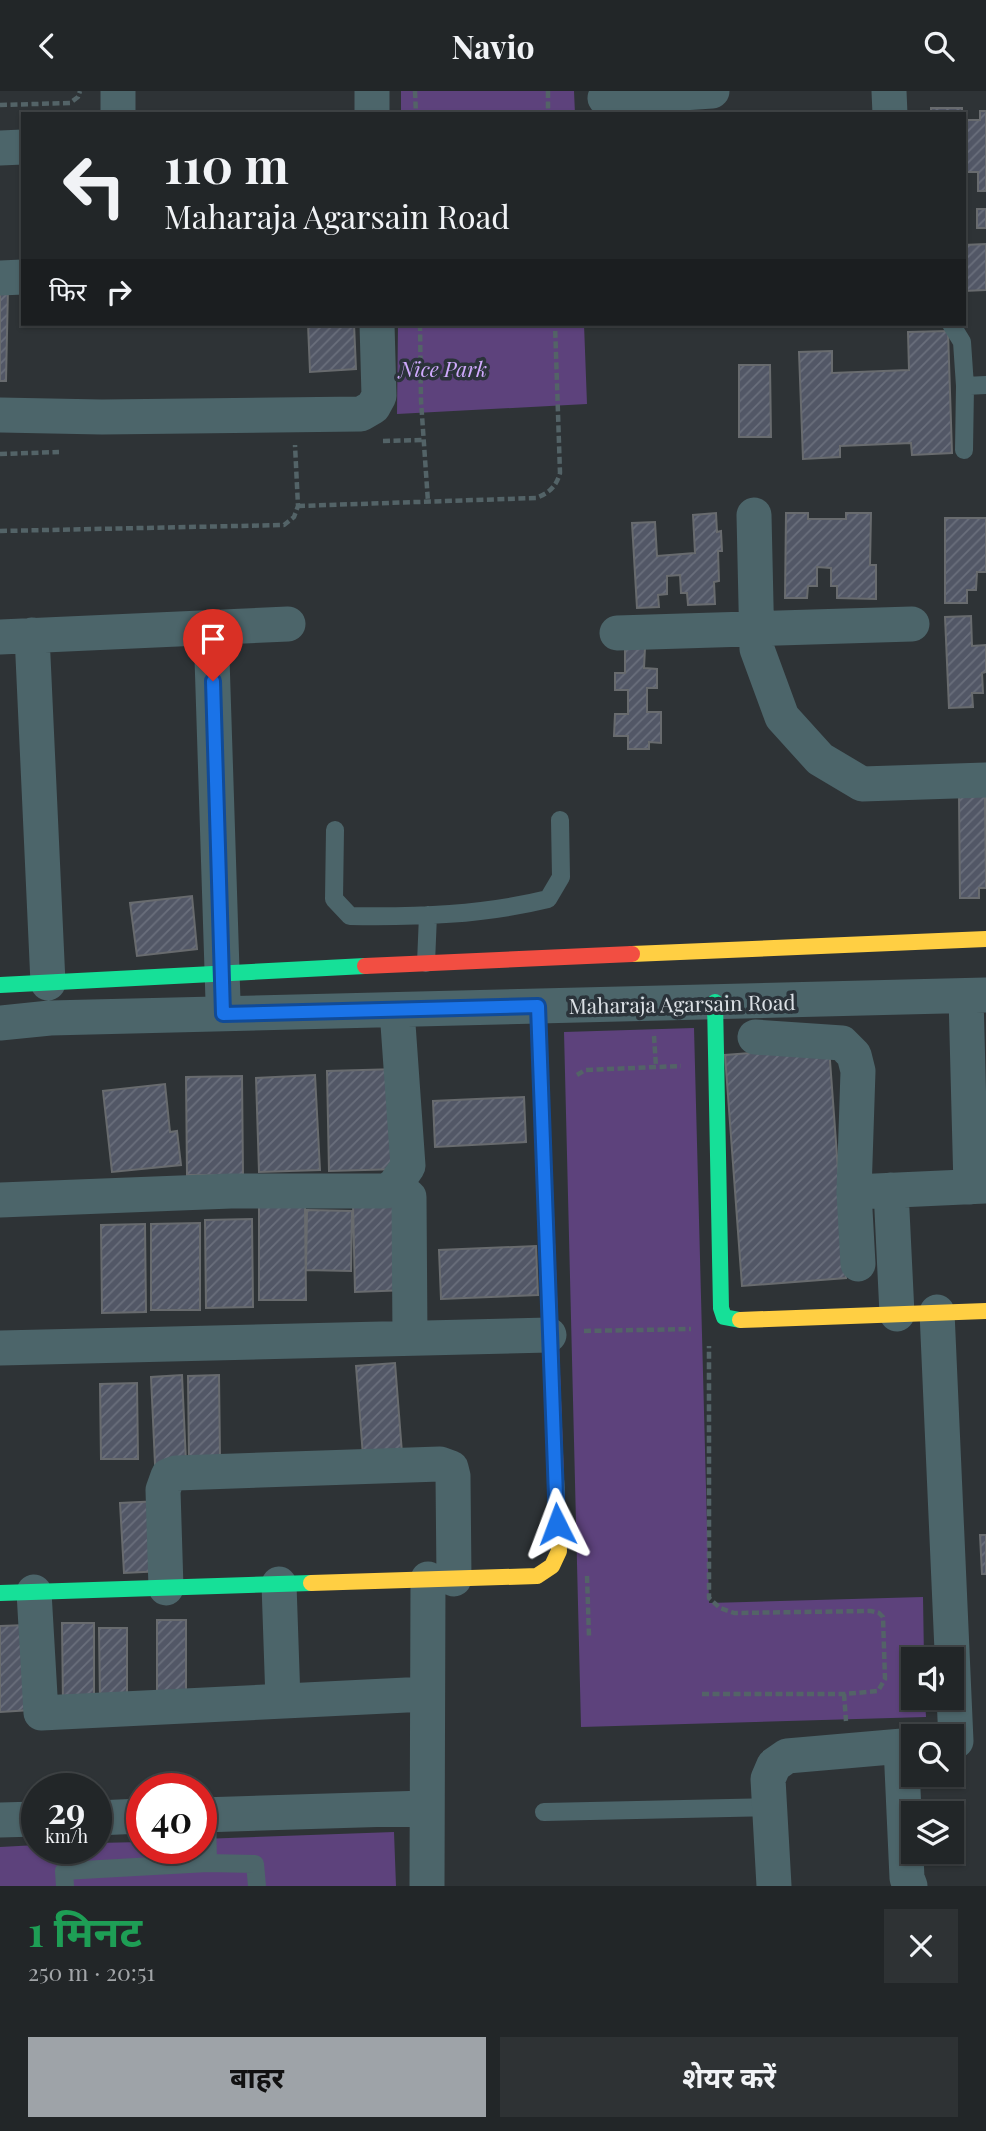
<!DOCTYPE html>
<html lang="hi">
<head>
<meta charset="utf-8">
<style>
	:root { --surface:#222628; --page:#2e3234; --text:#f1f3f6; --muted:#a2a5a8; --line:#3f4345; --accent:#9ea3a8 }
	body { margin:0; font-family:"Playfair Display","Noto Sans Devanagari",serif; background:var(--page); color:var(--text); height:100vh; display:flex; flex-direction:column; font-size:26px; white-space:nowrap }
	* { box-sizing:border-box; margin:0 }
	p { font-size:23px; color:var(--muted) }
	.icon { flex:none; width:38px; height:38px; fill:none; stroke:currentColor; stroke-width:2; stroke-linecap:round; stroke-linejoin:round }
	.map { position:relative; height:1795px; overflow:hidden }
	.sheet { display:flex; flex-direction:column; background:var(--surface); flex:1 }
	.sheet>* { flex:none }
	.banner { position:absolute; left:21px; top:21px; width:945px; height:214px; border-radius:0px; box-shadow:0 2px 5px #0004,0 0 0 2px var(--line); background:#222628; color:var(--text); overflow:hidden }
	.buttons { position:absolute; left:901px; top:1556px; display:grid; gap:14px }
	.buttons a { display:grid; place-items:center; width:63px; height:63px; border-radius:0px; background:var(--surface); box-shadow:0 2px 5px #0004,0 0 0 2px var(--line); font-size:35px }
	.speed { position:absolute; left:21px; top:1682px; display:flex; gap:14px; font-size:35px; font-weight:700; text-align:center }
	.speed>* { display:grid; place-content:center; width:91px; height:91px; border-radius:50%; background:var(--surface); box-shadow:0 2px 5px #0004,0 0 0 2px var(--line); line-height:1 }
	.speed small { font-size:18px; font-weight:400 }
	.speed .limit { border:10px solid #d22; background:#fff; color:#111 }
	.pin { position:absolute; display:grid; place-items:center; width:60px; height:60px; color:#fff; margin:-72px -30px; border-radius:50% 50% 50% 0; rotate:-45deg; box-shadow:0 0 7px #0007 }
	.pin .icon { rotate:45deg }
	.me { position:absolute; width:77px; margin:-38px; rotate:357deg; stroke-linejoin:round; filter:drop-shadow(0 0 5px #0008) }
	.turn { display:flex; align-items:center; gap:24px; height:147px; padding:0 28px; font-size:32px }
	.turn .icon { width:91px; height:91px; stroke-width:2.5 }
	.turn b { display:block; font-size:49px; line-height:60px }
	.then { display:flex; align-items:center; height:66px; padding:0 28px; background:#0003; gap:14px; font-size:26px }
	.round { display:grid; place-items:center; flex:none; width:74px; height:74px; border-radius:0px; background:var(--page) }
	.summary { display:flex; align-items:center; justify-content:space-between; height:119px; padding:0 28px }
	h1 { font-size:42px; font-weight:700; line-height:52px; color:#1e9e55 }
	.primary-button { display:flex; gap:14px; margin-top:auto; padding:14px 28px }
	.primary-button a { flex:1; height:80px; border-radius:0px; background:var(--accent); color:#111; font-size:28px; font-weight:700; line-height:80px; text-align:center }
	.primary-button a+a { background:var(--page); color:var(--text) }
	header { display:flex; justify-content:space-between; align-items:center; height:91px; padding:0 28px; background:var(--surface); font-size:32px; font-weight:700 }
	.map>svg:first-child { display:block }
	.green { fill:#5d427c }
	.building { fill:url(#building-hatch); stroke:#686b6e; stroke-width:2 }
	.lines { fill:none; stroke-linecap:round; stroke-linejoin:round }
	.path { stroke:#536367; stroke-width:4.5; stroke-dasharray:7 3.5; stroke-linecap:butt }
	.lane { stroke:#4c656a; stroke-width:18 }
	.street { stroke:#4c656a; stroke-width:35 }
	.fast { stroke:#16e098; stroke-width:16 }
	.slow { stroke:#ffcf43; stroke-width:16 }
	.jam { stroke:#f24e42; stroke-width:16 }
	.route-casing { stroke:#114b97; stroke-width:18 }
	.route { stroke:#1a73e8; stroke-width:12 }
	.labels { text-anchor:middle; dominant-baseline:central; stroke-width:7; stroke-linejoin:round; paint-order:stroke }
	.park-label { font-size:21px; font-style:italic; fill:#d0abfe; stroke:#2b333a }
	.street-label { font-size:21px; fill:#dbe0e5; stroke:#2b333a }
</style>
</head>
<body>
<header><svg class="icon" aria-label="back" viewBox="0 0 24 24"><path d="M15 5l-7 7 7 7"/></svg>Navio<svg class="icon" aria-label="search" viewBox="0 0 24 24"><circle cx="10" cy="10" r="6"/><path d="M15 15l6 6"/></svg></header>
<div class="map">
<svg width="986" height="1795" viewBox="0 0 986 1795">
	<defs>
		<pattern id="building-hatch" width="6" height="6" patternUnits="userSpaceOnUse" patternTransform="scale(1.75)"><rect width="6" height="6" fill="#525766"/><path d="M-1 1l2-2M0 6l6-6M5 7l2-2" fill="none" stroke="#6a6f7c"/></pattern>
	</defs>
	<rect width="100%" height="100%" fill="#2e3336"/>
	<!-- green -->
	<path class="green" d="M401,0h173l1,23h-174z
		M398,233h186l3,80 -190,10z
		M694,937l15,575 214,-6 1,62h-10v38l11,1 1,19 -345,10 -17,-695z
		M394,1741l2,54h-396v-39l37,-2v3h59v-5l46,-1v6h59v-9z"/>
	<!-- building -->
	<path class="building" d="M931,17h31v6h-31z
		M980,20h6v80h-8v-19h-14v-52h16z
		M977,118h9v19h-9z
		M986,153v46l-22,1v-46z
		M0,195l8,1 -2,94h-6z
		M308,233h46l2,45 -46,3z
		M948,240l4,122 -40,2 -1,-12 -71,3v11l-37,2 -4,-107 33,-1v22l77,-3 -1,-38z
		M739,274h31l1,72h-32z
		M716,422l1,19 4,-1 1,20h-4l1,30 -5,1 1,22 -27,1 -1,-12h-6l-1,-18 -13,1v18l-9,1 1,12 -22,1 -5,-85 23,-1 2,34 38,-3 -2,-38z
		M786,422h22v6h38v-6h25l-1,52h6v34l-39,-1v-12h-6v-18l-14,-1v19h-9l-1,12h-22z
		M945,427h41v54h-9l-1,18h-9v13h-22z
		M971,525l1,30 14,-1v27l-4,1 1,20h-11l1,14 -24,1 -4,-91z
		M625,557h20l-1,20 13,1v19h-10v24h14v31l-12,-1v7h-21v-13h-14l1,-22h13v-24h-13v-17h10z
		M959,705h26l1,92h-7v10h-19z
		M192,805l5,53 -60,7 -7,-53z
		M829,956l17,231 -104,8 -17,-231z
		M398,978l2,100 -71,2 -2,-100z
		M315,984l5,95 -61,2 -3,-94z
		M242,985l1,99h-56l-1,-98z
		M165,993l5,48 7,-1 4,34 -69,7 -9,-81z
		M524,1006l2,45 -91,5 -2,-46z
		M405,1111l3,88 -53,2 -2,-88z
		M259,1115h46l1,94h-47z
		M307,1119l45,1 -1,60 -45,-1z
		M252,1128l1,88 -47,1 -1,-88z
		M200,1132v87h-49v-86z
		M145,1133l1,88 -44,1 -1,-88z
		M536,1155l2,49 -97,4 -2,-49z
		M395,1272l7,90 -39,3 -7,-90z
		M182,1284l4,87 -31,2 -4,-87z
		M219,1284l1,84 -31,1 -1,-84z
		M137,1292l1,76h-37l-1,-75z
		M160,1410l3,70 -39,2 -4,-70z
		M980,1444h6v39h-4z
		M157,1529h29v79l-29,1z
		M62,1532h32v82l-31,1z
		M27,1534l4,85 -31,2v-86z
		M99,1537h28v73h-27z"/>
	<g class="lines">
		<!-- path -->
		<path class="path" d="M415,0l1,23
			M548,0v23
			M0,14l70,-2 8,-6 2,-6
			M420,233l1,77 7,101
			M383,350l41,-1
			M0,363l59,-2
			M298,415l238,-8c13,-5 20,-11 24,-25l-5,-149
			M0,440l284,-6 10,-8 4,-11 -3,-61
			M654,945l2,31
			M577,984l8,-5 96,-4
			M584,1240l107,-2
			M587,1485l2,60
			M702,1603h142l34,-3 7,-12 -2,-62 -4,-4 -8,-2 -137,2 -14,-5 -11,-10v-252
			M844,1603l2,27"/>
		<!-- lane -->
		<path class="lane" d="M951,233l11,18 3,44 -1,64
			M965,295l21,-1
			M335,739l-1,69 16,17c67,1 133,-1 198,-17l13,-22 -1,-57
			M426,872l2,-48
			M544,1721l226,-5
			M207,1724l1,48
			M65,1795l-1,-15 144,-8 47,1 2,22"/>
		<!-- street -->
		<path class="street" d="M118,0v23
			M372,0v23
			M889,0l1,23
			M605,7l107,-7
			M0,57l23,-1
			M0,187l23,-1
			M0,324l102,2 259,-3 12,-7 6,-11 -2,-72
			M754,424l3,134 25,68 38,42 42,25 124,-4
			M211,536l12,374
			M617,542l295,-9
			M32,544l16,348
			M0,546l288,-13
			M966,905l5,191
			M0,932l50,-5 936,-23
			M755,946l87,6 12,12 4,16 -4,121 4,72
			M395,1094l14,12 1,141
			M891,1099l6,124
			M854,1101l132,-6
			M0,1109l231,-9h155l9,-6 13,-19 -11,-156
			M937,1221l19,429
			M0,1257l549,-13
			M279,1493l4,117
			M166,1497l-3,-98 5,-14 8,-3 264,-9 11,4 2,8 1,103
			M34,1501l7,121 386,-19
			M901,1655l6,132 3,8
			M201,1724l225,-7
			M96,1727l46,-2
			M0,1729l37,-1
			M427,1795l1,-307
			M774,1795l-6,-107 6,-14 13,-9 127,-11"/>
		<!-- fast -->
		<path class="fast" d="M0,894l365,-19
			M715,911l6,306 3,9 16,3
			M0,1502l311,-10"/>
		<!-- slow -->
		<path class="slow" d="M632,863l354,-15
			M740,1229l246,-9
			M311,1492l226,-7 15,-10 7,-15 -3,-72"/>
		<!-- jam -->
		<path class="jam" d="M365,875l267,-12
			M538,915l18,473"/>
	</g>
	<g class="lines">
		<defs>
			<path id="route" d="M213,590l10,333 315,-8 19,518"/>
		</defs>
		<!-- route casing -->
		<use href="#route" class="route-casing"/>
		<!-- route -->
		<use href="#route" class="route"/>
	</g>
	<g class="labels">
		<!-- park labels -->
		<g class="park-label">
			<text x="443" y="277">Nice Park</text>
		</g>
		<!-- street labels -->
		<g class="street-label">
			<text transform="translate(682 912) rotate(-1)">Maharaja Agarsain Road</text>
		</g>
	</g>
</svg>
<div class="buttons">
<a><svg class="icon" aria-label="sound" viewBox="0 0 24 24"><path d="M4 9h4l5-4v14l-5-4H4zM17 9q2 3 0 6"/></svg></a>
<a><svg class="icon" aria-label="search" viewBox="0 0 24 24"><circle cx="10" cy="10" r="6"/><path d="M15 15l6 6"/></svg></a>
<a><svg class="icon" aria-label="layers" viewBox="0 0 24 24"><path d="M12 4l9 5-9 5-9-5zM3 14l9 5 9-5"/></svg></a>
</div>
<div class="speed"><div>29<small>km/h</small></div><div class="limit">40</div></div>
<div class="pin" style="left:213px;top:590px;background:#d93025"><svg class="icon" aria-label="arrive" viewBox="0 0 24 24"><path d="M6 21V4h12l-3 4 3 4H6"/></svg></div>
<svg class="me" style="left:557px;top:1433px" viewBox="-20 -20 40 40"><path d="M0-17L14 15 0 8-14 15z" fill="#1a73e8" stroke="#fff" stroke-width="4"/></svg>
<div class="banner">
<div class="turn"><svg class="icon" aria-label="left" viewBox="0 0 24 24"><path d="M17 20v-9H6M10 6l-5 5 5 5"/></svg><div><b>110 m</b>Maharaja Agarsain Road</div></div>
<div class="then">फिर<svg class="icon" aria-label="right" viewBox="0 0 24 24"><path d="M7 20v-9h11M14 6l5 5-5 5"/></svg></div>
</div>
</div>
<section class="sheet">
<div class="summary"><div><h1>1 मिनट</h1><p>250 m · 20:51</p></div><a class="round"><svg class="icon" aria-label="close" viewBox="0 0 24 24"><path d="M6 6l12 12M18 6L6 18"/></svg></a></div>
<div class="primary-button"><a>बाहर</a><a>शेयर करें</a></div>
</section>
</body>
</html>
